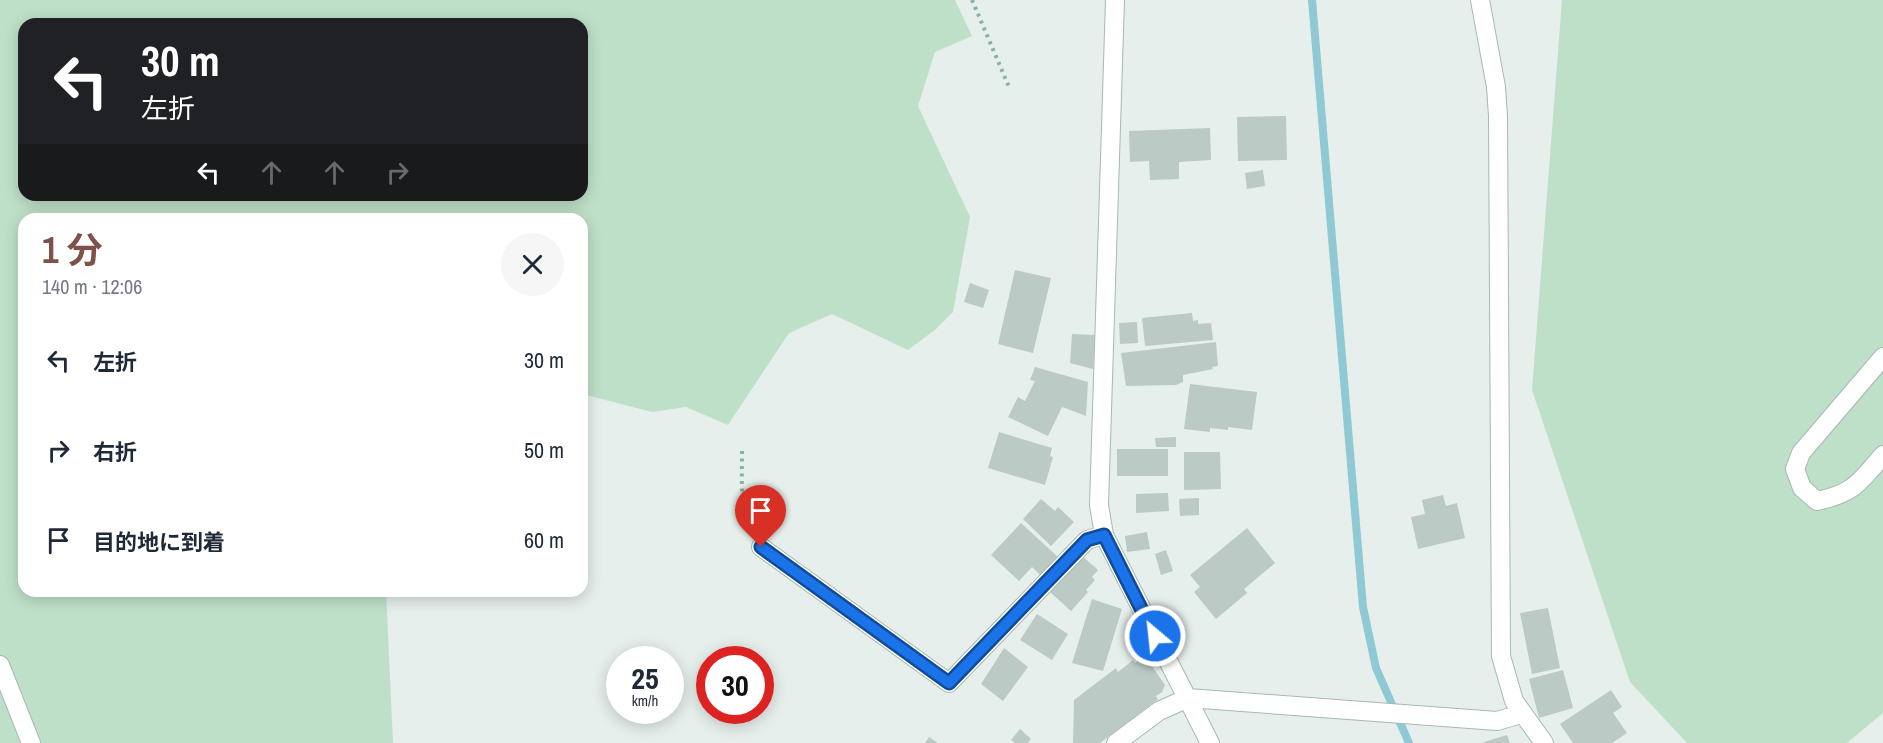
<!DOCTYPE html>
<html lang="ja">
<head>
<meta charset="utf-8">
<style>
	:root { --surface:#fff; --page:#f6f6f7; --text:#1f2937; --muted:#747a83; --accent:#7f5249 }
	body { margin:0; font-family:"Archivo Narrow","Noto Sans JP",sans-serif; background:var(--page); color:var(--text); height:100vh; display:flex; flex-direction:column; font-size:22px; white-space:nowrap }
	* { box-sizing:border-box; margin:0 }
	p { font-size:20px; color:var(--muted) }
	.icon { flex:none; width:33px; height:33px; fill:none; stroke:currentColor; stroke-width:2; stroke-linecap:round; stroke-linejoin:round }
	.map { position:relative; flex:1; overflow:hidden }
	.sheet { position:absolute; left:18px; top:213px; width:570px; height:384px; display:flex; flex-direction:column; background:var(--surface); border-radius:18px; box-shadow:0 3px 15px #0003 }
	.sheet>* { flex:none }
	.hud { position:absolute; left:18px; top:18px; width:570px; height:183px; border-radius:18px; box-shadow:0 3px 15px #0003; background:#202124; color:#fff; overflow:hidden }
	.speed { position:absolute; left:606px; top:646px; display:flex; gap:12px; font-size:30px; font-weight:700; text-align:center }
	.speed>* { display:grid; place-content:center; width:78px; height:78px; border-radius:50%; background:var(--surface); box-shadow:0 3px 15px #0003; line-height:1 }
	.speed small { font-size:15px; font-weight:400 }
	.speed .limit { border:9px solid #d22; background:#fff; color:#111 }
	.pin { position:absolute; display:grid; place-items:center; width:51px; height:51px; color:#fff; margin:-62px -26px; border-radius:50% 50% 50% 0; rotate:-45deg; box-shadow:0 0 6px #0007 }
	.pin .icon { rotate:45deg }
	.me { position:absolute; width:66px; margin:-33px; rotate:332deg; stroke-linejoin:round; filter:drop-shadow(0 0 4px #0008) }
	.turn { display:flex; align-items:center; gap:21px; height:126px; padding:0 24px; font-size:27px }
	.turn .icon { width:78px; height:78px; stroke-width:2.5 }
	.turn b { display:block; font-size:42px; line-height:51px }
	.lanes { display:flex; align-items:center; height:57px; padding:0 24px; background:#0003; justify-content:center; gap:30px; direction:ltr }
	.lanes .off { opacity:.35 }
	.round { display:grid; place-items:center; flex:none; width:63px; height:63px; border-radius:32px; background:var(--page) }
	.head { display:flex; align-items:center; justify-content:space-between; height:102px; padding:0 24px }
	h1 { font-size:36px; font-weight:700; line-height:45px; color:var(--accent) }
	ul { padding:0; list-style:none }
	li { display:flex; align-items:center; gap:18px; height:90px; padding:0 24px }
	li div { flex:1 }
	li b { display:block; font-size:22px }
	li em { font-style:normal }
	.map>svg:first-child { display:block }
	.green { fill:#bfe0c8; fill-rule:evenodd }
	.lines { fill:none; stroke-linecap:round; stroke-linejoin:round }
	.stream { stroke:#8ec9d4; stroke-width:8 }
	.building { fill:#bbcac4 }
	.minor-casing { stroke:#a8b8b2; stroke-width:20 }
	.path { stroke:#86b3a5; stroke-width:4; stroke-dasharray:3 4.5; stroke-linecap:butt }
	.minor { stroke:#fff; stroke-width:18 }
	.route-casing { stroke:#114b97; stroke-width:15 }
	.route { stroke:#1a73e8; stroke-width:10 }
</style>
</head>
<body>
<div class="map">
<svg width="1883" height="743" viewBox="0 0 1883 743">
	<rect width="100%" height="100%" fill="#e6efeb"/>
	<!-- green -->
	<path class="green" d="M0,0h955l17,36 -37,16 -17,54 52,111 -17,95 -17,17 -28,21 -76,-36 -43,19 -61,92 -42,-18 -34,5 -70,-18v-175h-558v372h362l7,152h-393zM24,24h558v171h-558z
		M1562,0h321v713l-36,30h-160l-57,-61 -98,-292z"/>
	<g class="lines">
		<!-- stream -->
		<path class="stream" d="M1312,0l51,607 13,61 33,75"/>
	</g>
	<!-- building -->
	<path class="building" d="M1286,116l1,44 -49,1 -1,-44z
		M1210,128l1,32 -32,2v17l-29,1 -1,-19 -19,1 -1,-31z
		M1263,170l2,16 -18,3 -2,-16z
		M1015,270l36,8 -18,75 -35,-9z
		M970,283l19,7 -6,18 -19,-6z
		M1192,313l1,8 5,-1v4l13,-1 2,17 -68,6 -3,-28z
		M1137,322l1,21 -18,1 -1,-21z
		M1072,334l23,1 -2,34 -23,-6z
		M1216,342l2,24 -6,1 1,2 -30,6v7l-7,3 -50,1 -5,-33z
		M1035,367l53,15 -2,34 -24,-9 -14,29 -40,-19 10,-20 7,4 10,-20 -5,-1z
		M1190,384l67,8 -5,38 -24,-3v3l-18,-2v4l-26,-3z
		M999,432l53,16 -2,8 3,1 -8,28 -57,-17z
		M1176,437v10h-20l-1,-9z
		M1117,449h51v27h-51z
		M1184,452h36l1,37 -37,1z
		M1168,493l1,18 -33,2v-19z
		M1443,495l3,11 11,-3 8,35 -47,11 -7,-32 14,-3 -3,-14z
		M1199,498v17l-19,1 -1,-17z
		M1041,499l14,12 3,-4 16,15 -23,24 -28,-27z
		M1021,523l38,35 -18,18 -9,-9 -13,14 -28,-26z
		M1247,528l28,35 -31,26 3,4 -31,26 -22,-27 6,-5 -10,-12z
		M1147,532l3,17 -23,3 -2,-16z
		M1166,550l7,21 -12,4 -6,-21z
		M1082,556l16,14 -6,7 3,3 -9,10 2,2 -17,19 -22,-20z
		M1092,599l30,10 -19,62 -31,-8z
		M1548,608l12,60 -28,6 -12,-61z
		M1037,614l31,20 -16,26 -32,-20z
		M1004,648l24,19 -25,34 -22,-17z
		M1145,656l20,29 -3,7 -6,4 2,3 -58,44h-27l1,-43 42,-32 2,4 15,-12 2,3z
		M1563,670l10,38 -34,10 -10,-39z
		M1611,690l11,17 -9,6 14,20 -15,10h-39l-13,-19z
		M1020,729l11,10 -3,4h-13l-4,-3z
		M1507,735l3,8h-26v-1z
		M929,737l9,6h-13z"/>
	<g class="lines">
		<defs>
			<path id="minor" d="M1115,0l-16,505 5,30 106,208
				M1480,0l16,87 2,29 3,540 13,45 30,42
				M1883,357l-82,96 -6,16 7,19 15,13c37,-8 42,-18 66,-46
				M761,547l188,136 138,-143 17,-5
				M0,665l31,78
				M1116,743l43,-32 29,-13 309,23 24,-7"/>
		</defs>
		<!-- minor casing -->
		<use href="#minor" class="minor-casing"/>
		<!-- path -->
		<path class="path" d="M972,0l37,87
			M742,451c0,26 -2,53 7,78"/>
		<!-- minor -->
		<use href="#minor" class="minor"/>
	</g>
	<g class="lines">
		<defs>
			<path id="route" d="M761,547l188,136 138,-143 17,-5 51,101"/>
		</defs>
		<!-- route casing -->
		<use href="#route" class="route-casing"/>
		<!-- route -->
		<use href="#route" class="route"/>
	</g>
</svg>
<div class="speed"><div>25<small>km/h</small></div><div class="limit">30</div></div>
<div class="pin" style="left:761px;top:547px;background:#d93025"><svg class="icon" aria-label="arrive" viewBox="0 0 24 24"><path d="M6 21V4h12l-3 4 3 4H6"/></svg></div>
<svg class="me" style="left:1155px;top:636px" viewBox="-20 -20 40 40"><circle r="17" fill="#1a73e8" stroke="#fff" stroke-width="3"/><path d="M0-11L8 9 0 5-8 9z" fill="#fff"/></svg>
<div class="hud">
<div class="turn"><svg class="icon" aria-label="left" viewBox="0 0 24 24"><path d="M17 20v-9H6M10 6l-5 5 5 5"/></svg><div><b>30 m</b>左折</div></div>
<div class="lanes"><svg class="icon" aria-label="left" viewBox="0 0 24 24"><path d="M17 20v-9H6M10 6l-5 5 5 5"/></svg><svg class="icon off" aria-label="ahead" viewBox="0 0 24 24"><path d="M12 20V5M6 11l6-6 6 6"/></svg><svg class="icon off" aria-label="ahead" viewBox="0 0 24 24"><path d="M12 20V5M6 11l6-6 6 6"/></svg><svg class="icon off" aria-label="right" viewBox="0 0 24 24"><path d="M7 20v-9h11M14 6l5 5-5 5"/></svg></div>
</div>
<section class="sheet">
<div class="head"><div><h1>1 分</h1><p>140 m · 12:06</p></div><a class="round"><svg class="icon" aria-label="close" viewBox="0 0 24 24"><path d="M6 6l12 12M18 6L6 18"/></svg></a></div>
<ul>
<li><svg class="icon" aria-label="left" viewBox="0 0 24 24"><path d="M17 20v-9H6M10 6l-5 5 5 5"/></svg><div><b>左折</b></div><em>30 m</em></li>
<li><svg class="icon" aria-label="right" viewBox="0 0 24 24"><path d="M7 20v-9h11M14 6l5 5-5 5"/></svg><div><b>右折</b></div><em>50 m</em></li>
<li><svg class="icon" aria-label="arrive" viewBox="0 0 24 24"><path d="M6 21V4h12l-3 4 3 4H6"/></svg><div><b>目的地に到着</b></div><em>60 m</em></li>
</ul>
</section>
</div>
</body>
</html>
